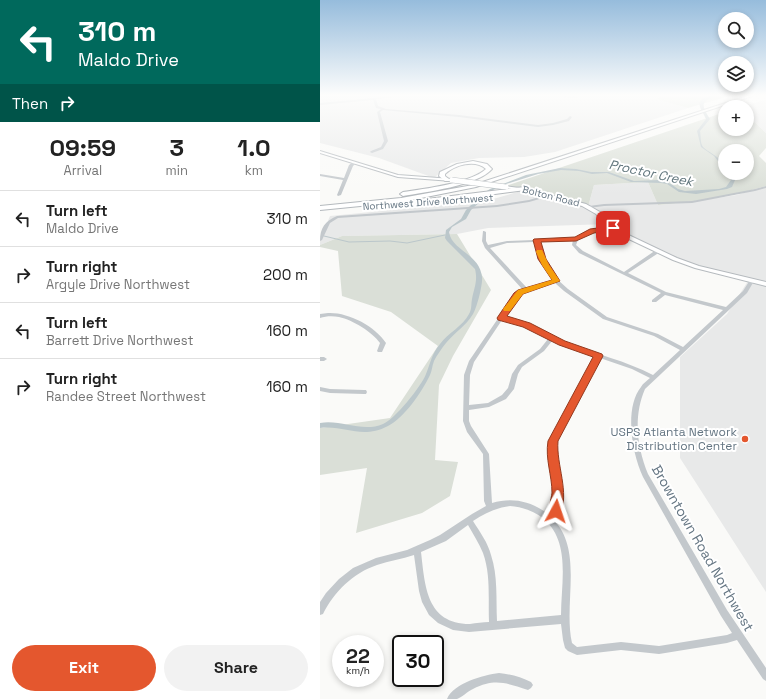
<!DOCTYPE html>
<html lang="en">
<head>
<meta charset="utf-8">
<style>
	:root { --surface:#fff; --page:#f2f2f2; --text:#222; --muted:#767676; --line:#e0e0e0; --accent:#e4572e }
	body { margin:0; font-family:"Space Grotesk",sans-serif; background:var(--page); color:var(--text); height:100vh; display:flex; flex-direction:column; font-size:15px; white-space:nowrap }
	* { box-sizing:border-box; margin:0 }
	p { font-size:13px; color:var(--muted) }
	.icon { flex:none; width:22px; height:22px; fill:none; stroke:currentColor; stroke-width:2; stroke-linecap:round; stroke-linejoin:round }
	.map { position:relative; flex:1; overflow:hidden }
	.sheet { display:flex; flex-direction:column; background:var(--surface); width:320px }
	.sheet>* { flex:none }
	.top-card { background:#00695c; color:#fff; overflow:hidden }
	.controls { position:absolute; left:398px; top:12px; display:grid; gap:8px }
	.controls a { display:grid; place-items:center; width:36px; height:36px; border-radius:50%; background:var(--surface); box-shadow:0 2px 6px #0003; font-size:20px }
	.speed { position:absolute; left:12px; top:635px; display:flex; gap:8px; font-size:20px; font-weight:700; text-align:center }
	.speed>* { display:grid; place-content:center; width:52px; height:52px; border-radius:50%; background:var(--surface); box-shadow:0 2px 6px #0003; line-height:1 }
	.speed small { font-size:10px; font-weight:400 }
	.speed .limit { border:2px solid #111; border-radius:6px; background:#fff; color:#111 }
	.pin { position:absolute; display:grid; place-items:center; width:34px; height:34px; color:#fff; margin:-17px; border-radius:8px; box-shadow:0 2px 6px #0006 }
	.me { position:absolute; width:44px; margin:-22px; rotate:5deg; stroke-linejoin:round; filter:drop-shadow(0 0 3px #0008) }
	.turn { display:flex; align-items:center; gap:14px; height:84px; padding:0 12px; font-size:18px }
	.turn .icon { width:52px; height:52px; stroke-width:2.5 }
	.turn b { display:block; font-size:28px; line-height:34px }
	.then { display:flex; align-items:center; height:38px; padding:0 12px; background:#0003; gap:8px; font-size:15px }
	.eta { display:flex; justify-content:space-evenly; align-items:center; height:68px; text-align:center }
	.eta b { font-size:24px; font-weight:700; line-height:28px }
	.primary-button { display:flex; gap:8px; margin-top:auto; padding:8px 12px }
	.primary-button a { flex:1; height:46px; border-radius:24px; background:var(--accent); color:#fff; font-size:16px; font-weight:700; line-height:46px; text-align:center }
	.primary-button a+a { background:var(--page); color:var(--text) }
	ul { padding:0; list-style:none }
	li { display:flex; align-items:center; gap:12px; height:56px; padding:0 12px; border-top:1px solid var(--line) }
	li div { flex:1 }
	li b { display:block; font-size:15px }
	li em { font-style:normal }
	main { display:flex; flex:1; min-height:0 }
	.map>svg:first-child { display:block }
	.built { fill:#e8e9e9 }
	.green { fill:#dadfd7; fill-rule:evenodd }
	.water { fill:#bbc7cb }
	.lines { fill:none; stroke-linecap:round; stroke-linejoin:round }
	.stream { stroke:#bbc7cb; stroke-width:1 }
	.major-casing { stroke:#b5babe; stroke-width:2 }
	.highway-casing { stroke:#b4b9bd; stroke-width:2 }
	.minor { fill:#c3c8cc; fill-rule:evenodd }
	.major { fill:#fff; fill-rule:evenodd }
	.highway { fill:#fff; fill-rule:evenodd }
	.major-bridge-casing { stroke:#b5babe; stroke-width:6; stroke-linecap:butt }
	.major-bridge { stroke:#fff; stroke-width:5 }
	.route { fill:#e4572e; stroke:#94391e }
	.slow { fill:#f59e0b }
	.poi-dot { fill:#e4572e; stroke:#fff; stroke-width:1.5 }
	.labels { text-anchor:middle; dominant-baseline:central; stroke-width:4; stroke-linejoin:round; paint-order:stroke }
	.far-street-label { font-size:10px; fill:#657683; stroke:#fff }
	.poi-label { font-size:12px; fill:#657683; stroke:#fff; text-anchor:end }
	.water-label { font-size:13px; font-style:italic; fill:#60757c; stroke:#fff }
	.near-street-label { font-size:14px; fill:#657683; stroke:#fff }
</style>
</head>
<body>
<main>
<section class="sheet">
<div class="top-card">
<div class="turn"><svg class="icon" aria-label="left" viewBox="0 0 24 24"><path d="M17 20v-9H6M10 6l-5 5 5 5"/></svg><div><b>310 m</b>Maldo Drive</div></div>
<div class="then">Then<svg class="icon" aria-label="right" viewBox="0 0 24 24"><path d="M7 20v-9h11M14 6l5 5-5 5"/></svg></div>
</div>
<div class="eta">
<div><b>09:59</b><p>Arrival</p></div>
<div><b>3</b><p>min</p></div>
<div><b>1.0</b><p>km</p></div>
</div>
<ul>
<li><svg class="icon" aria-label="left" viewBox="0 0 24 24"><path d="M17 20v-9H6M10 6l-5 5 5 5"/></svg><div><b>Turn left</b><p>Maldo Drive</p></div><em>310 m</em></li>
<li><svg class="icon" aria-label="right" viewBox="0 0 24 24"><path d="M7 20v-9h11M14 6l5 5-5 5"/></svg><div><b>Turn right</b><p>Argyle Drive Northwest</p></div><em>200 m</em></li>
<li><svg class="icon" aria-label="left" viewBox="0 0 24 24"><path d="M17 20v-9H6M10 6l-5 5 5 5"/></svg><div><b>Turn left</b><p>Barrett Drive Northwest</p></div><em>160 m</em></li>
<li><svg class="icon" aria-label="right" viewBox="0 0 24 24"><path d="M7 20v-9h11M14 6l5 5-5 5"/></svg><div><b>Turn right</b><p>Randee Street Northwest</p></div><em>160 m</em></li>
</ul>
<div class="primary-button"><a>Exit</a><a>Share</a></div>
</section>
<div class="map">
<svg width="446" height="699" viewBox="0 0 446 699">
	<rect width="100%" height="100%" fill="#fafaf8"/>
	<!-- built -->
	<path class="built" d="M0,96h346l-10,3 32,9 -133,44 -31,5 -45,1 -28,5 -17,15 -55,-20 -59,-15z
		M445,100h1v33l-19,-18v-8h-8z
		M328,182l10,23 31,-3 48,-7 29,-9v406l-86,-134v-101l47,-43 21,-33 -58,-15 -51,-24 -30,-18 -121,4 -31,6 -115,2 -22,9v-5l10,-24 156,-15 42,-12 60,18 6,-22z"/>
	<!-- green -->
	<path class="green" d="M346,96h63l-41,12 -33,-9z
		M405,112v17h22v-14l19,18v15l-7,8 7,7v23c-36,11 -71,16 -108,19l-10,-23 -54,3 -6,22 -60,-18 -25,-2zM405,151h22v22h-22z
		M137,234l34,56 -38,66 -14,29 -4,75 23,2 -8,34 -28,17 -66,20 11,-65 -47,7v-47l70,-10 48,-72 -47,-34 -49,-16 -4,-45 -18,-4v-2l22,-9z"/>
	<!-- water -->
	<path class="water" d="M389,96h10c-18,4 -19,8 -9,23l-10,12c1,4 0,12 3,16 7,7 22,11 22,23l-11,-14 -13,-9 -4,-16 9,-12c-5,-11 -13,-18 3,-23z
		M240,168l16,1 15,3h18l25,9 25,-1 12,4 7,5 7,2 34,-2 7,-2 5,-7 -3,-7h3l4,7 -3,7 -5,2 -31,5 -17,-2 -12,-8 -6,-1 -30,-1 -24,-9 -15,1 -13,-3 -18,-1 -23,4 -35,11 -10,5 -22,20 -5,9 -14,8 -3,5c3,19 31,22 33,45 1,7 -5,31 -9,37 -7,12 -19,19 -27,29 -4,5 -9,12 -12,18 -2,5 -2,10 -4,14 -8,17 -26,43 -42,51 -27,14 -42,-1 -68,2v-5c21,-4 42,10 63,1 12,-5 38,-37 43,-50 5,-12 5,-19 14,-30 8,-11 23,-18 29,-30 3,-5 2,-10 3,-15 2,-11 6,-18 3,-30l-28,-28 -2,-3 1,-8 15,-11 5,-9 16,-16 8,-5 36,-14z"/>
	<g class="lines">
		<!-- stream -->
		<path class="stream" d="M4,236l25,6 41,-1 17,2 38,-8"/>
		<defs>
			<path id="major" d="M0,151l78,24 54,4 2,1 -2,1 -54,-4 -78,-24z
				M184,186l23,3 59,15 14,8 18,18 59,28 22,8 67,16v4l-71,-18 -22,-8 -59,-28 -18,-18 -14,-8 -55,-15 -23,-3z"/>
			<path id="highway" d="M427,96h5l-276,91 -75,15 -81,8v-4l81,-8 72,-13z
				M153,161l14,3 5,5c-15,17 -67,23 -89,27l-3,-2 3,-2c21,-3 68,-9 83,-23 -11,-10 -31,-4 -41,5v2l5,4 -1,1h-4l-6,-5 1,-4 17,-8z
				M204,187l2,1v2l-99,13 -3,-2 3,-2z"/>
		</defs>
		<!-- major casing -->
		<use href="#major" class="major-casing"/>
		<!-- highway casing -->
		<use href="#highway" class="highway-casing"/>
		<!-- minor -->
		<path class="minor" d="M76,96h7l-27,3 2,7 8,3 73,6 79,10 15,-2 14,-4 3,-3 2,1 -3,4 -16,4 -15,2 -79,-10 -76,-7 -3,2 8,29 -5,8 -11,4 -2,-1 1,-1 10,-4 3,-6 -7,-29 4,-3 -5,-1 -3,-8 -53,5v-2z
			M243,96h14l1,1 -1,1 -13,-1z
			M33,162l3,1 -3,3 -12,29 -3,1 -1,-1 6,-15 -23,-4v-2l24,4 5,-13z
			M446,186v2l-11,3 -63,12 -88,3 -15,2 -2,-1 2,-1 15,-2 88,-3 63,-12z
			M229,194h1v2l-21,6 -32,5 -159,11 -8,5 -8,17 -2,1c0,-13 5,-20 17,-25l160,-11 32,-5z
			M293,227l2,1 -1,1 -21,3 -15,8 -2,5 7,6 41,21 32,-22h4v2l-32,21 38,19 60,15 17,-16 7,-11h4v1l-7,12 -102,96c-12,28 -8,58 3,85l79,136 39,58v13l-3,-2 -26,-39 -10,3 -68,11 -38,-4 -44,5 -9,-4 -3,-3 -2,-8 -2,-16 -92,8 -16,-2 -15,-7 -9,-8 -7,-13 -3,-11 -5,-36c-12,4 -25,6 -37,10 -24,8 -43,27 -54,49l-3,1v-13l6,-9 13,-14 14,-11 23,-10 31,-8 23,-10 10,-5 32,-21 14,-8 -2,-5 -1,-47 -16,-22 -4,-11 1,-46 5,-14 30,-44 16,-23 8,-4 -38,-42 -3,-7 1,-10h1l2,1v9l2,4 19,-4 27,-1 2,-1h2l37,-1 16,-8zM253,240l-1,5 7,8 82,40 -9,7v2h4l9,-7 58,15 -40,37 -25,-13 -51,-17 -39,-28 -10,-9 -10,-15 -7,-13 -2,-10zM214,242l3,10 16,28 -26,8 -37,-40 17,-5zM235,283l9,8 39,28 51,17 26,14 -27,25c-27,-14 -57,-21 -86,-32 -21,-8 -40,-20 -63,-26l15,-21 9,-5zM182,320l17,5 29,14 -8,10 -22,16 -6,9 -4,14 -6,7 -14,8 -19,2 1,-30 4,-13zM232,341l18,7 25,9 -45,84c0,7 0,13 0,19 2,17 10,39 -2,54 -17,-13 -36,-17 -56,-11l-3,-49 -18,-28 -2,-5v-11l20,-3 17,-8 8,-10 4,-15 4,-7 22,-16zM280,358l32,11 18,9c-3,3 -7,5 -9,9 -17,21 -9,67 2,90l78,139 11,17 -5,2 -68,11 -38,-4 -44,5 -5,-4c-9,-40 12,-92 -19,-124 17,-22 3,-53 3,-78zM190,506c12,1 24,5 34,13 27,24 17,64 17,96l-64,6c-1,-22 1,-45 -6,-66 -3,-12 -11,-23 -18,-34 12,-8 23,-13 37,-15zM148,525c5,9 11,18 15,28 8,22 5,46 6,69 -6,0 -13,1 -19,2 -44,0 -45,-39 -49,-72l25,-11z
			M8,313c20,-1 47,13 58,30l-4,9h-4l-1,-1 3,-8c-8,-11 -27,-23 -41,-26 -6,-1 -13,-1 -19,1v-4z
			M0,357h4l3,2 -3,2h-4z
			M0,387l10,2 34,1h2l1,2 -1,2h-2l-34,-1 -10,-2z
			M179,673c11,1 22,4 32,9l2,3 -2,3 -3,2c-22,-7 -33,-12 -55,-1 -5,2 -12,9 -16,10 -3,0 -7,0 -10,0 7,-16 36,-24 52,-26z"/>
		<!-- major -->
		<use href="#major" class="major"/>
		<!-- highway -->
		<use href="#highway" class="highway"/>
		<defs>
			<path id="major-bridge" d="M132,180l54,7"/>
		</defs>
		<!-- major-bridge casing -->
		<use href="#major-bridge" class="major-bridge-casing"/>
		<!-- major-bridge -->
		<use href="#major-bridge" class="major-bridge"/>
	</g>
	<!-- sky -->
	<linearGradient id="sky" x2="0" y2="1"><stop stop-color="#96bcdc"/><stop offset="0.49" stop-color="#fdfdfc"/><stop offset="1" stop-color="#fdfdfc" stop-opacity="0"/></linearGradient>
	<rect width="446" height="194" fill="url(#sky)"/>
	<!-- route -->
	<path class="route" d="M293,226l2,1v3l-21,3 -18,8 -35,1 5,17 14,22 -37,13 -16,22 23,7 35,18 37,13 1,2 -45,85c-2,24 12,51 2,74l-4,1 -5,-1c-3,-7 0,-15 1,-22 0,-18 -7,-34 -4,-52l45,-84 -34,-12 -36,-18 -25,-7 -1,-2 17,-25 4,-3 34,-10 -14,-21 -5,-19 1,-1 41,-2 15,-8z"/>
	<!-- slow -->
	<path class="slow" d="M217,250h5l7,15 11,16 -37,13 -13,17h-6l-1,-2 15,-19 34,-10 -10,-15 -6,-13z"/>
	<!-- markers -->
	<circle class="poi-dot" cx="425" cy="439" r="4"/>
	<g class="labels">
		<!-- far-street labels -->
		<g class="far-street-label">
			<text transform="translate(231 196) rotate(14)">Bolton Road</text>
			<text transform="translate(108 202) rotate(-4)">Northwest Drive Northwest</text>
		</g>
		<!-- poi labels -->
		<g class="poi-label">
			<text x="417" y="432">USPS Atlanta Network<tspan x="417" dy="14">Distribution Center</tspan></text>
		</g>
		<!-- water labels -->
		<g class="water-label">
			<text transform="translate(331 173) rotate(12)">Proctor Creek</text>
		</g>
		<!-- near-street labels -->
		<g class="near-street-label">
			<text transform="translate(383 548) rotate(60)">Browntown Road Northwest</text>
		</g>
	</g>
</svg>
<div class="controls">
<a><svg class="icon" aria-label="search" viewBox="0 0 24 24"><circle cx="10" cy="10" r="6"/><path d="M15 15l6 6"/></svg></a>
<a><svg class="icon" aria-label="layers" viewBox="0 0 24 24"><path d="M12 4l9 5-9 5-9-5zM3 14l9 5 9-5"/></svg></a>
<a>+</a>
<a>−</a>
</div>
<div class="speed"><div>22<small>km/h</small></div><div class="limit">30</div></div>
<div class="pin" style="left:293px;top:228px;background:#d93025"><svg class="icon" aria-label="arrive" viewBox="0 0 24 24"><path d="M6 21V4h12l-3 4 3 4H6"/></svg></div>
<svg class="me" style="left:236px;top:511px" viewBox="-20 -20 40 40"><path d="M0-17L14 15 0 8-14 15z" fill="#e4572e" stroke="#fff" stroke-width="4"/></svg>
</div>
</main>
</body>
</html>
